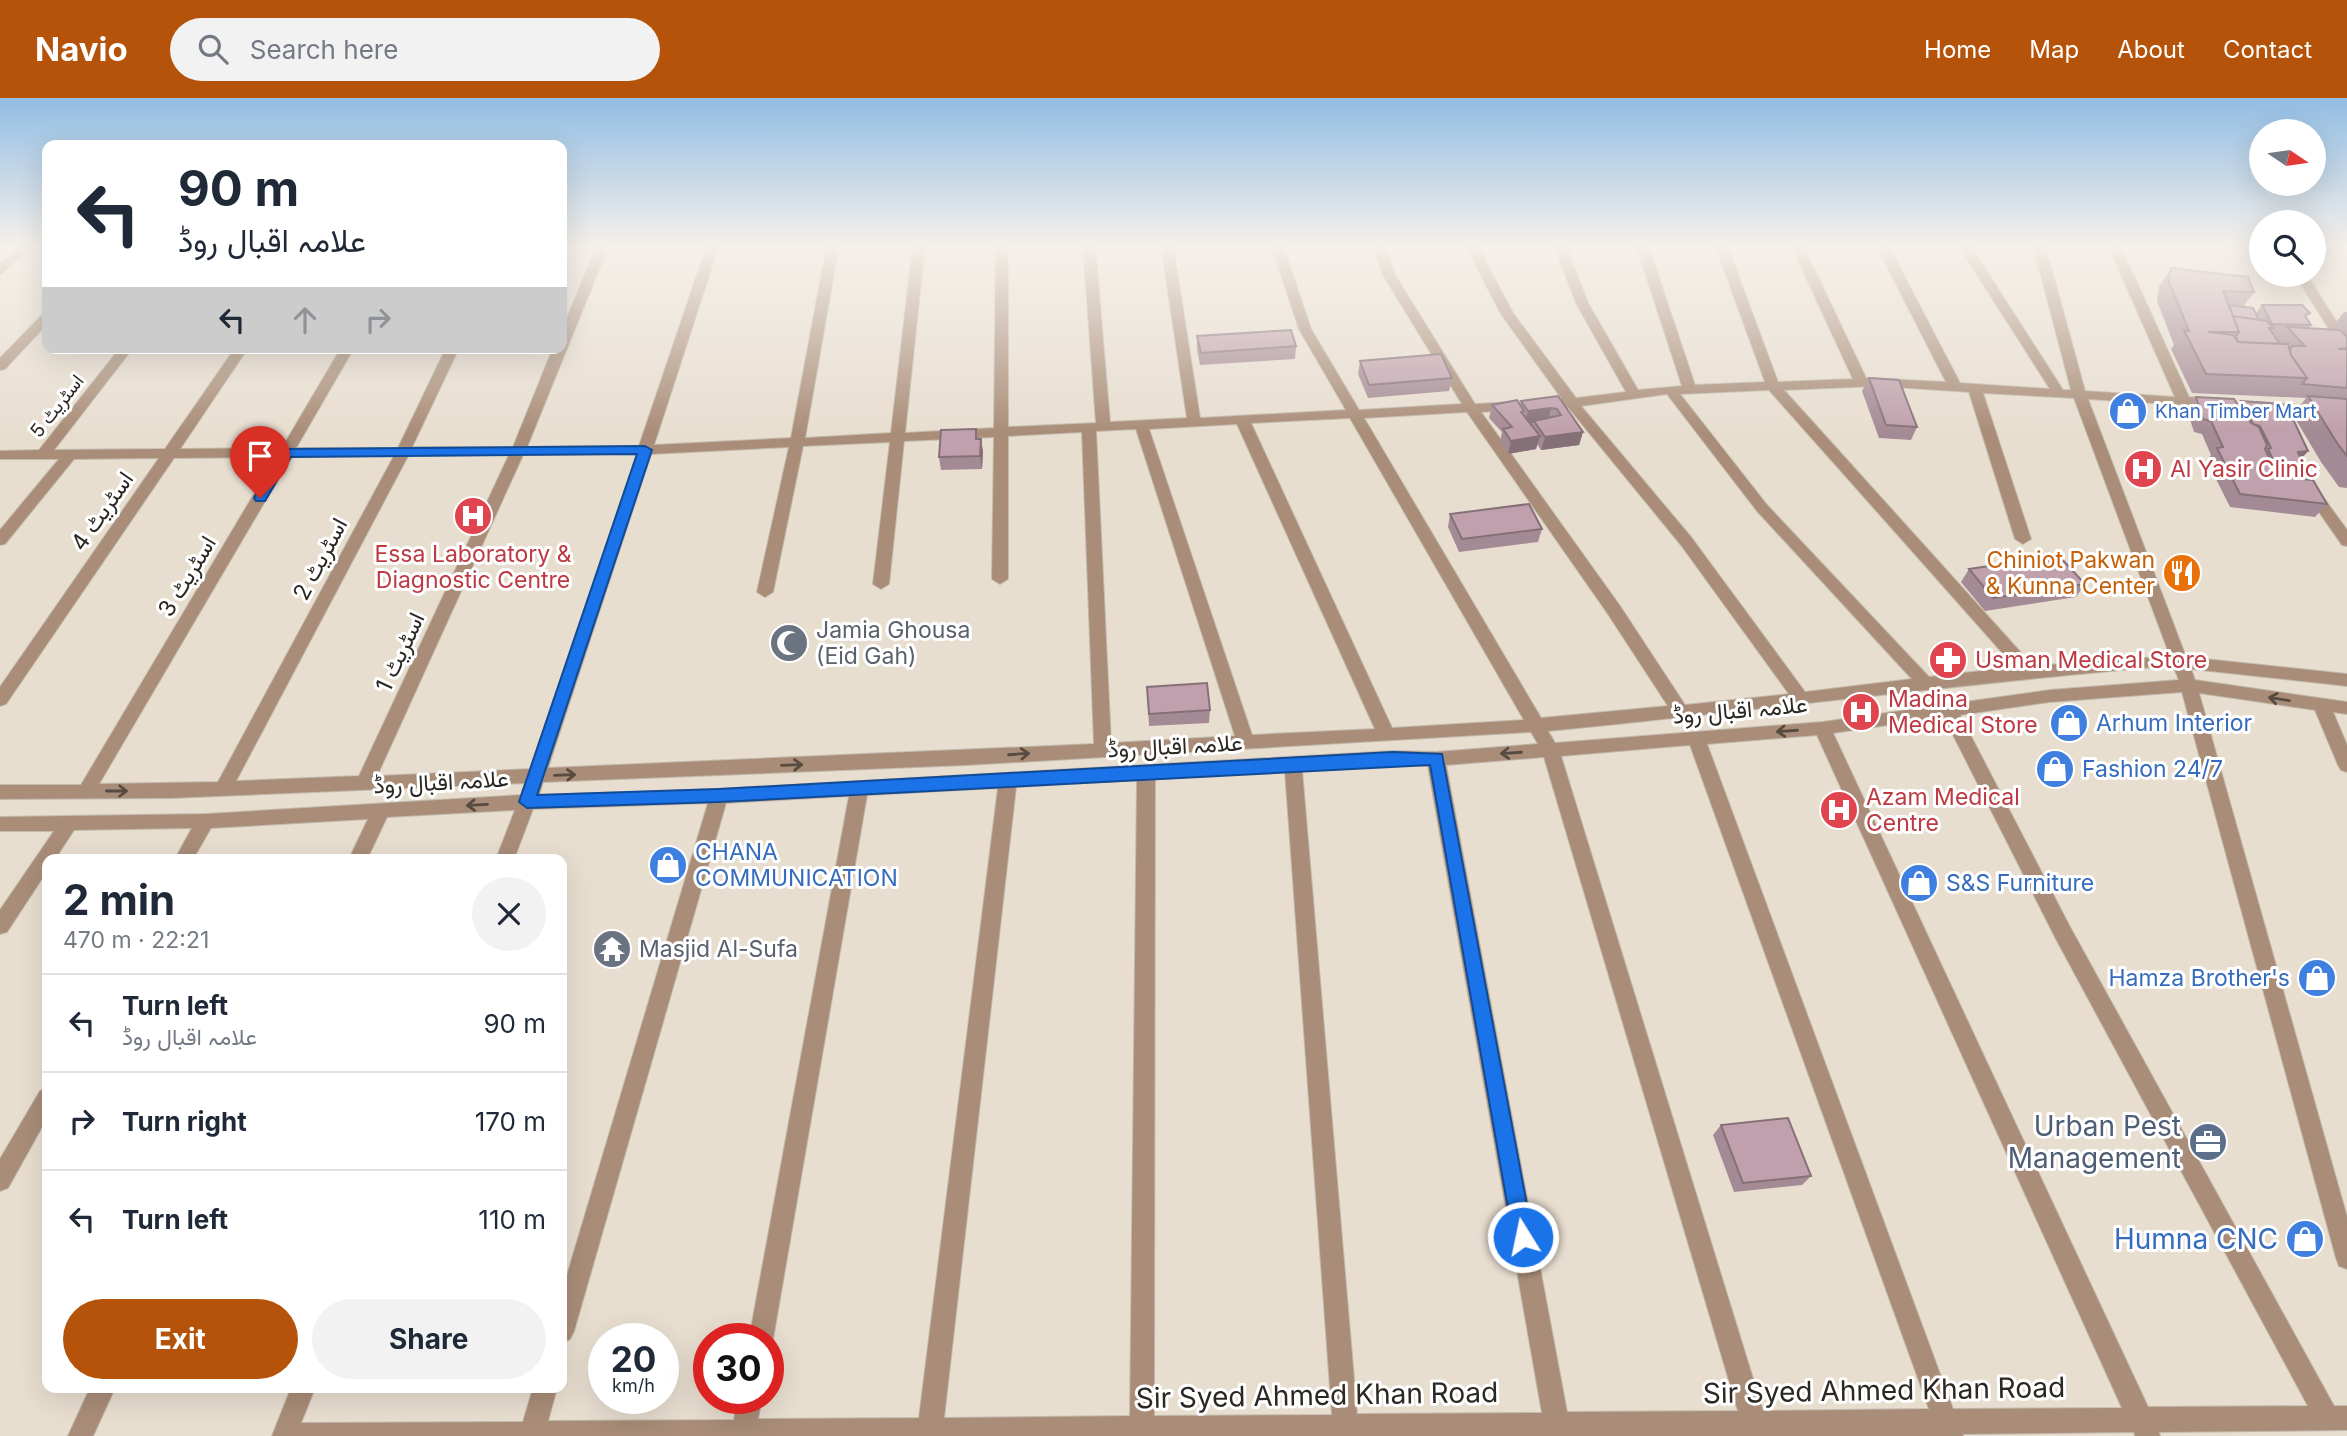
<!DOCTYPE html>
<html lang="en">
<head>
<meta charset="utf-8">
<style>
	:root { --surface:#fff; --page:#f2f2f3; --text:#1f2937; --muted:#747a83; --line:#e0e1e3; --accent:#b45309 }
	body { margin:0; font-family:Inter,Vazirmatn,sans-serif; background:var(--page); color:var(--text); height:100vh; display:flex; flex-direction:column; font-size:26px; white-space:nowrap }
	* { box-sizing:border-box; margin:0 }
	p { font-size:23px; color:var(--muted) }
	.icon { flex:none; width:38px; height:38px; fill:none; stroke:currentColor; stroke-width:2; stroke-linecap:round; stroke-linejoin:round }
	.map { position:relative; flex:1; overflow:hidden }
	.drawer { position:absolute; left:42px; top:756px; width:525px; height:539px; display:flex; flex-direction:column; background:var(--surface); border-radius:14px; box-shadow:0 7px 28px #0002 }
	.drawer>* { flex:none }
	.banner { position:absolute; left:42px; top:42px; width:525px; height:214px; border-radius:14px; box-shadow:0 7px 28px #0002; background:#fff; color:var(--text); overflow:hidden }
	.needle { width:46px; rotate:103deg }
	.fabs { position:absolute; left:2249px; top:21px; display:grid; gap:14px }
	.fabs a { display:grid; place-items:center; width:77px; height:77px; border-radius:50%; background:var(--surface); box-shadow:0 7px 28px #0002; font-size:35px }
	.speed { position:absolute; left:588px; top:1225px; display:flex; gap:14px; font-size:35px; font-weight:700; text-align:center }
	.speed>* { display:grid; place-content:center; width:91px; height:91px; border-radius:50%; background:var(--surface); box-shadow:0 7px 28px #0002; line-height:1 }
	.speed small { font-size:18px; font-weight:400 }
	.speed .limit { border:10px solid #d22; background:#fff; color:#111 }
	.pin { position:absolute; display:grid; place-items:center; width:60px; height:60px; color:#fff; margin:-72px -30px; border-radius:50% 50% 50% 0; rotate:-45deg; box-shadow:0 0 7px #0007 }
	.pin .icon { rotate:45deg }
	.me { position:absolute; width:77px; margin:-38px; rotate:350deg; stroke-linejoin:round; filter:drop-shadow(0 0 5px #0008) }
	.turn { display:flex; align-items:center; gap:24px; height:147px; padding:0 21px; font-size:32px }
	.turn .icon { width:91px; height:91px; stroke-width:2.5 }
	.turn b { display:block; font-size:49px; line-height:60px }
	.lanes { display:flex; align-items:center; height:66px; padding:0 21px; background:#0003; justify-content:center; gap:35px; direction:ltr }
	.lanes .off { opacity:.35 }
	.round { display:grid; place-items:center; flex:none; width:74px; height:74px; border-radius:37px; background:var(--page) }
	.headline { display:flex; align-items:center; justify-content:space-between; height:119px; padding:0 21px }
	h1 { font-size:42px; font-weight:700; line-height:52px }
	.primary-button { display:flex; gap:14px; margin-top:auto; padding:14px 21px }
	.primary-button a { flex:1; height:80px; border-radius:42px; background:var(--accent); color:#fff; font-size:28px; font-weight:700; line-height:80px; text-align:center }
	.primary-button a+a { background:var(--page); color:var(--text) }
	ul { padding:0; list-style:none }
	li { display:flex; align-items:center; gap:21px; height:98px; padding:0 21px; border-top:2px solid var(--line) }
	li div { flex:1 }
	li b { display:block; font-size:26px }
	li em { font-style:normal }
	header { display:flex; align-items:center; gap:42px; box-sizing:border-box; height:98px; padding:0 35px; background:var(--accent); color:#fff }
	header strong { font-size:33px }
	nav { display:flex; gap:38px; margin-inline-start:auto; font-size:24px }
	.search { width:490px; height:63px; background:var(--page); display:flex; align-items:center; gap:18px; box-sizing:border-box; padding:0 24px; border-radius:38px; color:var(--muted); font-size:26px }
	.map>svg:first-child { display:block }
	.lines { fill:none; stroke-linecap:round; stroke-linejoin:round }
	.minor-casing { stroke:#c2baad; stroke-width:2 }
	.minor { fill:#a98d78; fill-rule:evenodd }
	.wall { fill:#a48a94 }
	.shaded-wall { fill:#867078 }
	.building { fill:#bfa0ac; stroke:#867078; stroke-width:2 }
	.oneway { stroke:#574b41 }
	.route { fill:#1a73e8; stroke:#114b97; stroke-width:2 }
	.labels { text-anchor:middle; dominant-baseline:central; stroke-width:6; stroke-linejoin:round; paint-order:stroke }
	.far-street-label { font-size:19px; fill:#2b2823; stroke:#fff }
	.far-shop-label { font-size:19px; fill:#366cbe; stroke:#fff; text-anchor:start }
	.health-label { font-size:23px; fill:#be3a42; stroke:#fff; text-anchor:start }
	.street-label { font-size:23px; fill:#2b2823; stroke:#fff }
	.food-label { font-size:23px; fill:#c56008; stroke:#fff; text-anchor:end }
	.worship-label { font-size:23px; fill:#5b616d; stroke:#fff; text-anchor:start }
	.shop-label { font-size:23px; fill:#366cbe; stroke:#fff; text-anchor:start }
	.near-service-label { font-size:28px; fill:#4e5e75; stroke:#fff; text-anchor:end }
	.near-shop-label { font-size:28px; fill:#366cbe; stroke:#fff; text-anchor:end }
	.near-street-label { font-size:28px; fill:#2b2823; stroke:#fff }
</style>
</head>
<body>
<header>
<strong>Navio</strong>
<div class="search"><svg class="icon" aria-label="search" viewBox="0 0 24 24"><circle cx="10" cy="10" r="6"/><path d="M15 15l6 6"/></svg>Search here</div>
<nav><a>Home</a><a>Map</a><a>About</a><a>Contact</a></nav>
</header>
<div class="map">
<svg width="2347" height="1338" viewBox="0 0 2347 1338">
	<rect width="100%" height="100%" fill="#e8ded0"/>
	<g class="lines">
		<defs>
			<path id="minor" d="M21,147h13l-34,30v-10z
				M597,147h12l-82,202 112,-1 68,-201h12l-65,200 137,-7 36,-193h12l-34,193 86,-5 22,-188h12l-20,188 89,-5 2,-183h12v182l88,-4 -13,-178h12l15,177 77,-4 -26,-173h12l27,173 146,-8 -47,-81 -28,-84h12l28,84 48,81 103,-6 -79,-129 -10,-30h12l10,30 80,129 38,-2 7,4 -7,4 -32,2 139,194 65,99 104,-11 -108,-149 -113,-138h-32v-6l26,-2 -61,-85 -36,-69h12l36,68 63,85 50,-6 -50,-89 -22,-58h12l22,58 50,87 44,-4 -46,-141h12l47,140 70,-3 -50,-137h12l51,137 75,-3 -62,-134h12l63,133 80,4 -70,-137h12l72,138 90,6 -92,-144h12l93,145h8l-38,-145h12l40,146 90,6 -67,-152h12l69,152 25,2 7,4 -7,4 -126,-8 98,258 161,17v12l-156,-17 4,11 152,22v12l-14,-2 14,33v27l-6,-2 -3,-5 -23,-55 -116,-17 148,524v52l-8,-3 -3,-8 -154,-566 -132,10 -90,13 110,212 264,479h13v24l-188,2 1,4h-25l-1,-4 -171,2v2h-1691l19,-48h24l-14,35 222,-1 10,-34h24l-9,33 186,-1 4,-22h24l-4,21 161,-1 79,-630 -131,7 -94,544 -5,9v-9h-19l100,-543 -123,7 -152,528 -4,8 -8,4v-51l146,-489 -175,6 -19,50h-18l19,-49 -128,7 -20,42h-18l19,-40 -157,9 -18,31h-18l17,-31 -118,2 -19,29h-8v12l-40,61 -7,2v-24l54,-79h-54v-14l206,-3 315,-19 4,-12 -354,15 -171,1v-14h81l195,-328 -102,1 -168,246 -6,2v-19l159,-229 -85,1 -69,85 -5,1v-15l59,-71h-59v-8l39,-1 81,-102h13l-79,102 111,-1 70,-101h13l-68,101 102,-1 59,-100h13l-58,100h102l48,-100h13l-47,99h101l40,-99h9v-18zM1878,288l91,6 46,147 8,5 8,-5 -48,-146 91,5 96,258 -137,10 -249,-276zM1769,292l246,277 -86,10 -162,-172 -87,-111zM1667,296l90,117 155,168 -107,13 -114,-155 -110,-131zM1467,314l141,202 60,92 -127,12 -177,-300zM1350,320l174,302 -132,8 -141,-305zM1237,326l138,305 -123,6 -103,-306zM1136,331l99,307 -124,7 -15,-312zM1082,334l12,312 -546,24 103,-314 138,-7 -32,145 8,5 8,-5 30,-146 87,-4 -17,142 8,5 8,-5 15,-143 90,-4 -2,142 8,5 8,-5v-143zM637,356l-107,315 -153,7 146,-321zM509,357l-150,321 -123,5 172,-325zM394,358l-176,326 -119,2 192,-327zM2154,569l20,1 5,12 -129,10 -228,32 -267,21 -7,-12c202,-20 404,-46 606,-64zM1944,619l112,222 252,467 -160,1 -315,-674zM1531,634l7,12 -102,8 -43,-1 -674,38 -180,6 4,-13 424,-17zM1817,637l305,673 -169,1 -246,-665zM1690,647l239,664 -166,2 -202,-655zM1544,659l194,654 -171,1 -121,-647zM1393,667l35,1 114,647 -185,1 -55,-644zM1285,673l47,644 -178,1 1,-637zM1137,682l-7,636 -186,2 72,-631z
				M2295,177h12l40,63v14l-6,-4z
				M47,215v11l-42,45 -5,1v-12l43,-44z
				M2256,304l91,6v8l-96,-7v-6z
				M2310,386l5,2 32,44v16l-5,-1 -39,-56z
				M47,990v30l-39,70 -8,3v-32l40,-68z
				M90,1290h25l-22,48h-25z"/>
		</defs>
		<!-- minor casing -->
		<use href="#minor" class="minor-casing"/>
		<!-- minor -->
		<use href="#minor" class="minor"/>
	</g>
	<!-- wall -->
	<path class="wall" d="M2171,170l83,24 -11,15 13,6 6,-8 44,13 5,7 -3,4 29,1 -3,-5 10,-13h3v176l-8,-1 -18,-25 -28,-47 13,-17 -114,-5 -21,-44 3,-4 -17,-44 2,-14z
		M1197,238l99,10 -1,13 -95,6 -3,-16z
		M1360,263l92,17 -3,13 -81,7 -10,-24z
		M1869,280l48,49 -6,13 -32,-2 -17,-47z
		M1558,298l25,36 -4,13 -38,5 -4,-6 -1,5 -28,5 -8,-12 2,-10 -13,-14 3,-13 28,1 1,-5z
		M2196,299l42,8 3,-4 38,12 29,38 -7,8 7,19 -1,2 20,24 -12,13 -85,-10 -23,-46 4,-6 -9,-21 -8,-2 -7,-22z
		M976,331l2,10h3l2,13 -1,17 -41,1 -2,-13z
		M1450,416l92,15 -4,13 -79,10 -11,-25z
		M1969,471l116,15 -9,13 -91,14 -24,-29z
		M1147,589l63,23 -1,13 -60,3z
		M1721,1027l90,51 -9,9 -68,7 -21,-57z"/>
	<!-- shaded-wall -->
	<path class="shaded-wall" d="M1551,310l-3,13h-14v2l-10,1 4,-13z
		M1583,334l-4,13 -38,5 4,-13z
		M1540,338l-4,13 -28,5 3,-13z
		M981,341l2,13 -1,17 -2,-13z
		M2308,353l-11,13 1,-12z"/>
	<!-- building -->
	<path class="building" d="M2171,170l77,9 6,15 -31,-1 16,41h-31l25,3 5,7 50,2 3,11 16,23 -101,-4 -22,-44 5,1 -20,-49z
		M2229,207l24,3 6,12 -26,-4z
		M2262,207h40l8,8 -5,3 6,9 -39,-1z
		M2233,218l34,5 6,7h-4l11,16 -42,-2 -2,-6 3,-4z
		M2287,229l53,3 7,7v11l-9,1h9v39l-45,-4 5,-6 -16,-23 -1,-5 2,-4h13z
		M1291,232l5,16 -95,7 -4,-17z
		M1441,256l11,24 -83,7 -9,-24z
		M1869,280l30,2 18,47 -31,-2z
		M1558,298l25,36 -38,5 -11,-16 27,-6 -4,-6 -6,-1 -23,3 -7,-10z
		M2308,298l39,3v57l-10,-13z
		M2196,299l38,2 17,24 8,4 8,18 -2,4 13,27h-10l45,4 14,24 -87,-10 -23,-46 6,-1 -12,-26 -8,-2z
		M1517,302l7,11 -3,1 19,24 -29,5 -8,-12 9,-2 -20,-22z
		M2241,303l40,3 -2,9 12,2 17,36 -10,1 10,26 -28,-3 -12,-26 3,-1 -11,-22 -7,-2z
		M976,331v10h5l-1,17 -41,1 2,-27z
		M1529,406l13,25 -80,10 -12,-25z
		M2059,458l26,28 -92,14 -24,-29z
		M1207,585l3,27 -61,4 -2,-27z
		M1788,1020l23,58 -68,7 -22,-58z"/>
	<!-- one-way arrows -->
	<defs><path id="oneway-shaft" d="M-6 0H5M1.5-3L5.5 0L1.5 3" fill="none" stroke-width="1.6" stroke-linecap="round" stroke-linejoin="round" transform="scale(1.75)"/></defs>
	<g class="oneway">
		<use href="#oneway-shaft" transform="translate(2279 601) rotate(-171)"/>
		<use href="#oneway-shaft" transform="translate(1787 633) rotate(176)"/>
		<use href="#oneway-shaft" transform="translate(1511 655) rotate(176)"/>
		<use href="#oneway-shaft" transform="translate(1019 656) rotate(-4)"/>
		<use href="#oneway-shaft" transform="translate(792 667) rotate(-2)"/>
		<use href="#oneway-shaft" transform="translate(565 677) rotate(-2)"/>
		<use href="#oneway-shaft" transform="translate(117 693)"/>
		<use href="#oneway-shaft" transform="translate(477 707) rotate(177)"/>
	</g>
	<!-- sky -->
	<linearGradient id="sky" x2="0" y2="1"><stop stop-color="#92bde4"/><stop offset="0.44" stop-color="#f5f0ea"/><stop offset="1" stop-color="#f5f0ea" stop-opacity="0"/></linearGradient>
	<rect width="2347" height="335" fill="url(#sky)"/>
	<!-- route -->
	<path class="route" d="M645,348l7,4 -115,345 182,-6 674,-37 49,2 91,483 -3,7 -7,3 -7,-3 -3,-7 -83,-472 -711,37 -192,6 -8,-6 118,-348 -346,3 -26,44h-9l-2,-3 29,-48 4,-1z"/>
	<!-- icons -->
	<defs>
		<symbol id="shop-disc" viewBox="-11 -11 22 22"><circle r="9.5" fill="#3f7fe0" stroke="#fff"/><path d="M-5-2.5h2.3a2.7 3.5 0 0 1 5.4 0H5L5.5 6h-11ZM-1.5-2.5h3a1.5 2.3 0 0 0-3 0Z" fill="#fff"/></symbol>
		<symbol id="hospital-disc" viewBox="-11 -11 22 22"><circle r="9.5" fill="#e0444e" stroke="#fff"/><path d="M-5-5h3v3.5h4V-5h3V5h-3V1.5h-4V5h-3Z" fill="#fff"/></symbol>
		<symbol id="restaurant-disc" viewBox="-11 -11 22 22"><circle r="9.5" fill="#e8710a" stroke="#fff"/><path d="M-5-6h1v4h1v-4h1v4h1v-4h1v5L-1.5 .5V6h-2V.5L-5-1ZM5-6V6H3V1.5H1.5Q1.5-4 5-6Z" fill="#fff"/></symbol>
		<symbol id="mosque-disc" viewBox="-11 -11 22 22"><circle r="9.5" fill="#6b7280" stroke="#fff"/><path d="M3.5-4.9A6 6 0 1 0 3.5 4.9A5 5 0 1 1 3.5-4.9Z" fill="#fff"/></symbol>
		<symbol id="pharmacy-disc" viewBox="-11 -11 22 22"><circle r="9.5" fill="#e0444e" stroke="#fff"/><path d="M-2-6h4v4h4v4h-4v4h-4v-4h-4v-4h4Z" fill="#fff"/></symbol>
		<symbol id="temple-disc" viewBox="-11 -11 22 22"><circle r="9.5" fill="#6b7280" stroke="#fff"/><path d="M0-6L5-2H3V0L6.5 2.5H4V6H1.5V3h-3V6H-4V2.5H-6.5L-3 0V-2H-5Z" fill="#fff"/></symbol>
		<symbol id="office-disc" viewBox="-11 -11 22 22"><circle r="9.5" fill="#5c6f8a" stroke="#fff"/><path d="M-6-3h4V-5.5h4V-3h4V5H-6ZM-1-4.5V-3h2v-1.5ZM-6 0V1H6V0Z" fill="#fff"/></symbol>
	</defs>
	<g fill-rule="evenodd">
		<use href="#shop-disc" x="2106" y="291" width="44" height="44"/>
		<use href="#hospital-disc" x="2121" y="349" width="44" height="44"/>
		<use href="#hospital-disc" x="451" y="396" width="44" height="44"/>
		<use href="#restaurant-disc" x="2160" y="453" width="44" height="44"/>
		<use href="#mosque-disc" x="767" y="523" width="44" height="44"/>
		<use href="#pharmacy-disc" x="1926" y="540" width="44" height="44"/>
		<use href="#hospital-disc" x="1839" y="592" width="44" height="44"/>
		<use href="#shop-disc" x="2047" y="603" width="44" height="44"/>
		<use href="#shop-disc" x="2033" y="649" width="44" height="44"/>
		<use href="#hospital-disc" x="1817" y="690" width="44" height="44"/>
		<use href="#shop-disc" x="646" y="745" width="44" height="44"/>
		<use href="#shop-disc" x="1897" y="763" width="44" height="44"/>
		<use href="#temple-disc" x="590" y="829" width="44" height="44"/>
		<use href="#shop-disc" x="2295" y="858" width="44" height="44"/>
		<use href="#office-disc" x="2186" y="1022" width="44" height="44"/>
		<use href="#shop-disc" x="2283" y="1119" width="44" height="44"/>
	</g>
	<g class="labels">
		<!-- far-street labels -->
		<g class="far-street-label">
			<text transform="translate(57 308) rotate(-52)">اسٹریٹ 5</text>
		</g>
		<!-- far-shop labels -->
		<g class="far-shop-label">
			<text x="2155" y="313">Khan Timber Mart</text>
		</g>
		<!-- health labels -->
		<g class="health-label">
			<text x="2170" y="371">Al Yasir Clinic</text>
			<text x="473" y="456" text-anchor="middle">Essa Laboratory &amp;<tspan x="473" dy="26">Diagnostic Centre</tspan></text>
			<text x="1975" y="562">Usman Medical Store</text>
			<text x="1888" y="601">Madina<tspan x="1888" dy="26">Medical Store</tspan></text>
			<text x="1866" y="699">Azam Medical<tspan x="1866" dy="26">Centre</tspan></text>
		</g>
		<!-- street labels -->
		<g class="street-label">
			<text transform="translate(102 413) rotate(-55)">اسٹریٹ 4</text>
			<text transform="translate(320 461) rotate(-62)">اسٹریٹ 2</text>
			<text transform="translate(187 478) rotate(-59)">اسٹریٹ 3</text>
			<text transform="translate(400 554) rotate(-65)">اسٹریٹ 1</text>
			<text transform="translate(1740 612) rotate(-5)">علامہ اقبال روڈ</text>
			<text transform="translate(1175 648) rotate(-3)">علامہ اقبال روڈ</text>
			<text transform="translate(441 684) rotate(-3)">علامہ اقبال روڈ</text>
		</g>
		<!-- food labels -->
		<g class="food-label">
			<text x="2155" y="462">Chiniot Pakwan<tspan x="2155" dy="26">&amp; Kunna Center</tspan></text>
		</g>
		<!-- worship labels -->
		<g class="worship-label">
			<text x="816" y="532">Jamia Ghousa<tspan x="816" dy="26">(Eid Gah)</tspan></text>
			<text x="639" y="851">Masjid Al-Sufa</text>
		</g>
		<!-- shop labels -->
		<g class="shop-label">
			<text x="2096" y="625">Arhum Interior</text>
			<text x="2082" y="671">Fashion 24/7</text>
			<text x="695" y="754">CHANA<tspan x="695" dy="26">COMMUNICATION</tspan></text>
			<text x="1946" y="785">S&amp;S Furniture</text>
			<text x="2290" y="880" text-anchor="end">Hamza Brother's</text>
		</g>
		<!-- near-service labels -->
		<g class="near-service-label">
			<text x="2181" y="1028">Urban Pest<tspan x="2181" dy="32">Management</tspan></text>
		</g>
		<!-- near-shop labels -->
		<g class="near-shop-label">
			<text x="2278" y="1141">Humna CNC</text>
		</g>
		<!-- near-street labels -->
		<g class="near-street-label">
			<text transform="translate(1884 1292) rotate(-1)">Sir Syed Ahmed Khan Road</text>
			<text transform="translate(1317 1297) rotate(-1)">Sir Syed Ahmed Khan Road</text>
		</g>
	</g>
</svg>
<div class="fabs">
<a><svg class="needle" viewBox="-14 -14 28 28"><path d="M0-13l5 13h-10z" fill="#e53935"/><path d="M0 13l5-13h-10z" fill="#747a83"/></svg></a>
<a><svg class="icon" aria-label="search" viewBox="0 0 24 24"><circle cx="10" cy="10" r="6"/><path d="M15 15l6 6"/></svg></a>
</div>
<div class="speed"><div>20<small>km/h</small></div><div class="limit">30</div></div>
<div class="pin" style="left:260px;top:400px;background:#d93025"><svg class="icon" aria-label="arrive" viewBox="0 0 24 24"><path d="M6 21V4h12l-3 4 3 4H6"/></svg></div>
<svg class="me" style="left:1523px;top:1139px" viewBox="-20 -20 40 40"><circle r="17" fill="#1a73e8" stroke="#fff" stroke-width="3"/><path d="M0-11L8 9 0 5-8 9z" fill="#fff"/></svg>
<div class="banner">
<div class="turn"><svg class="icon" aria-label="left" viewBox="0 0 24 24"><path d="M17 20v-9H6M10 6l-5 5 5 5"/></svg><div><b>90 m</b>علامہ اقبال روڈ</div></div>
<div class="lanes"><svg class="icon" aria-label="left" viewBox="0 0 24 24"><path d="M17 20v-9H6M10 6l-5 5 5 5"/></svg><svg class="icon off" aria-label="ahead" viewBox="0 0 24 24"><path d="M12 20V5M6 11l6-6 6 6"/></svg><svg class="icon off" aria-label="right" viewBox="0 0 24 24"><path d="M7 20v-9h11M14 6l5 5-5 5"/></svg></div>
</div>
<section class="drawer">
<div class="headline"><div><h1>2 min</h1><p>470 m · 22:21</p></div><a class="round"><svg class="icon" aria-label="close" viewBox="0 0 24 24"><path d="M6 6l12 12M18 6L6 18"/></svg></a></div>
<ul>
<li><svg class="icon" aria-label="left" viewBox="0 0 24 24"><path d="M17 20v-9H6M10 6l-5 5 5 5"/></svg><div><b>Turn left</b><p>علامہ اقبال روڈ</p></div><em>90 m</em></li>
<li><svg class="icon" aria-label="right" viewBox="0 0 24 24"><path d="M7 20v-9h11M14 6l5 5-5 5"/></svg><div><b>Turn right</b></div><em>170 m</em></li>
<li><svg class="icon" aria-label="left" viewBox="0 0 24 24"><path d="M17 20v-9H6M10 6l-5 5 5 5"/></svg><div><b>Turn left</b></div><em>110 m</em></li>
</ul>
<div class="primary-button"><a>Exit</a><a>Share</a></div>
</section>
</div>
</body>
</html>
